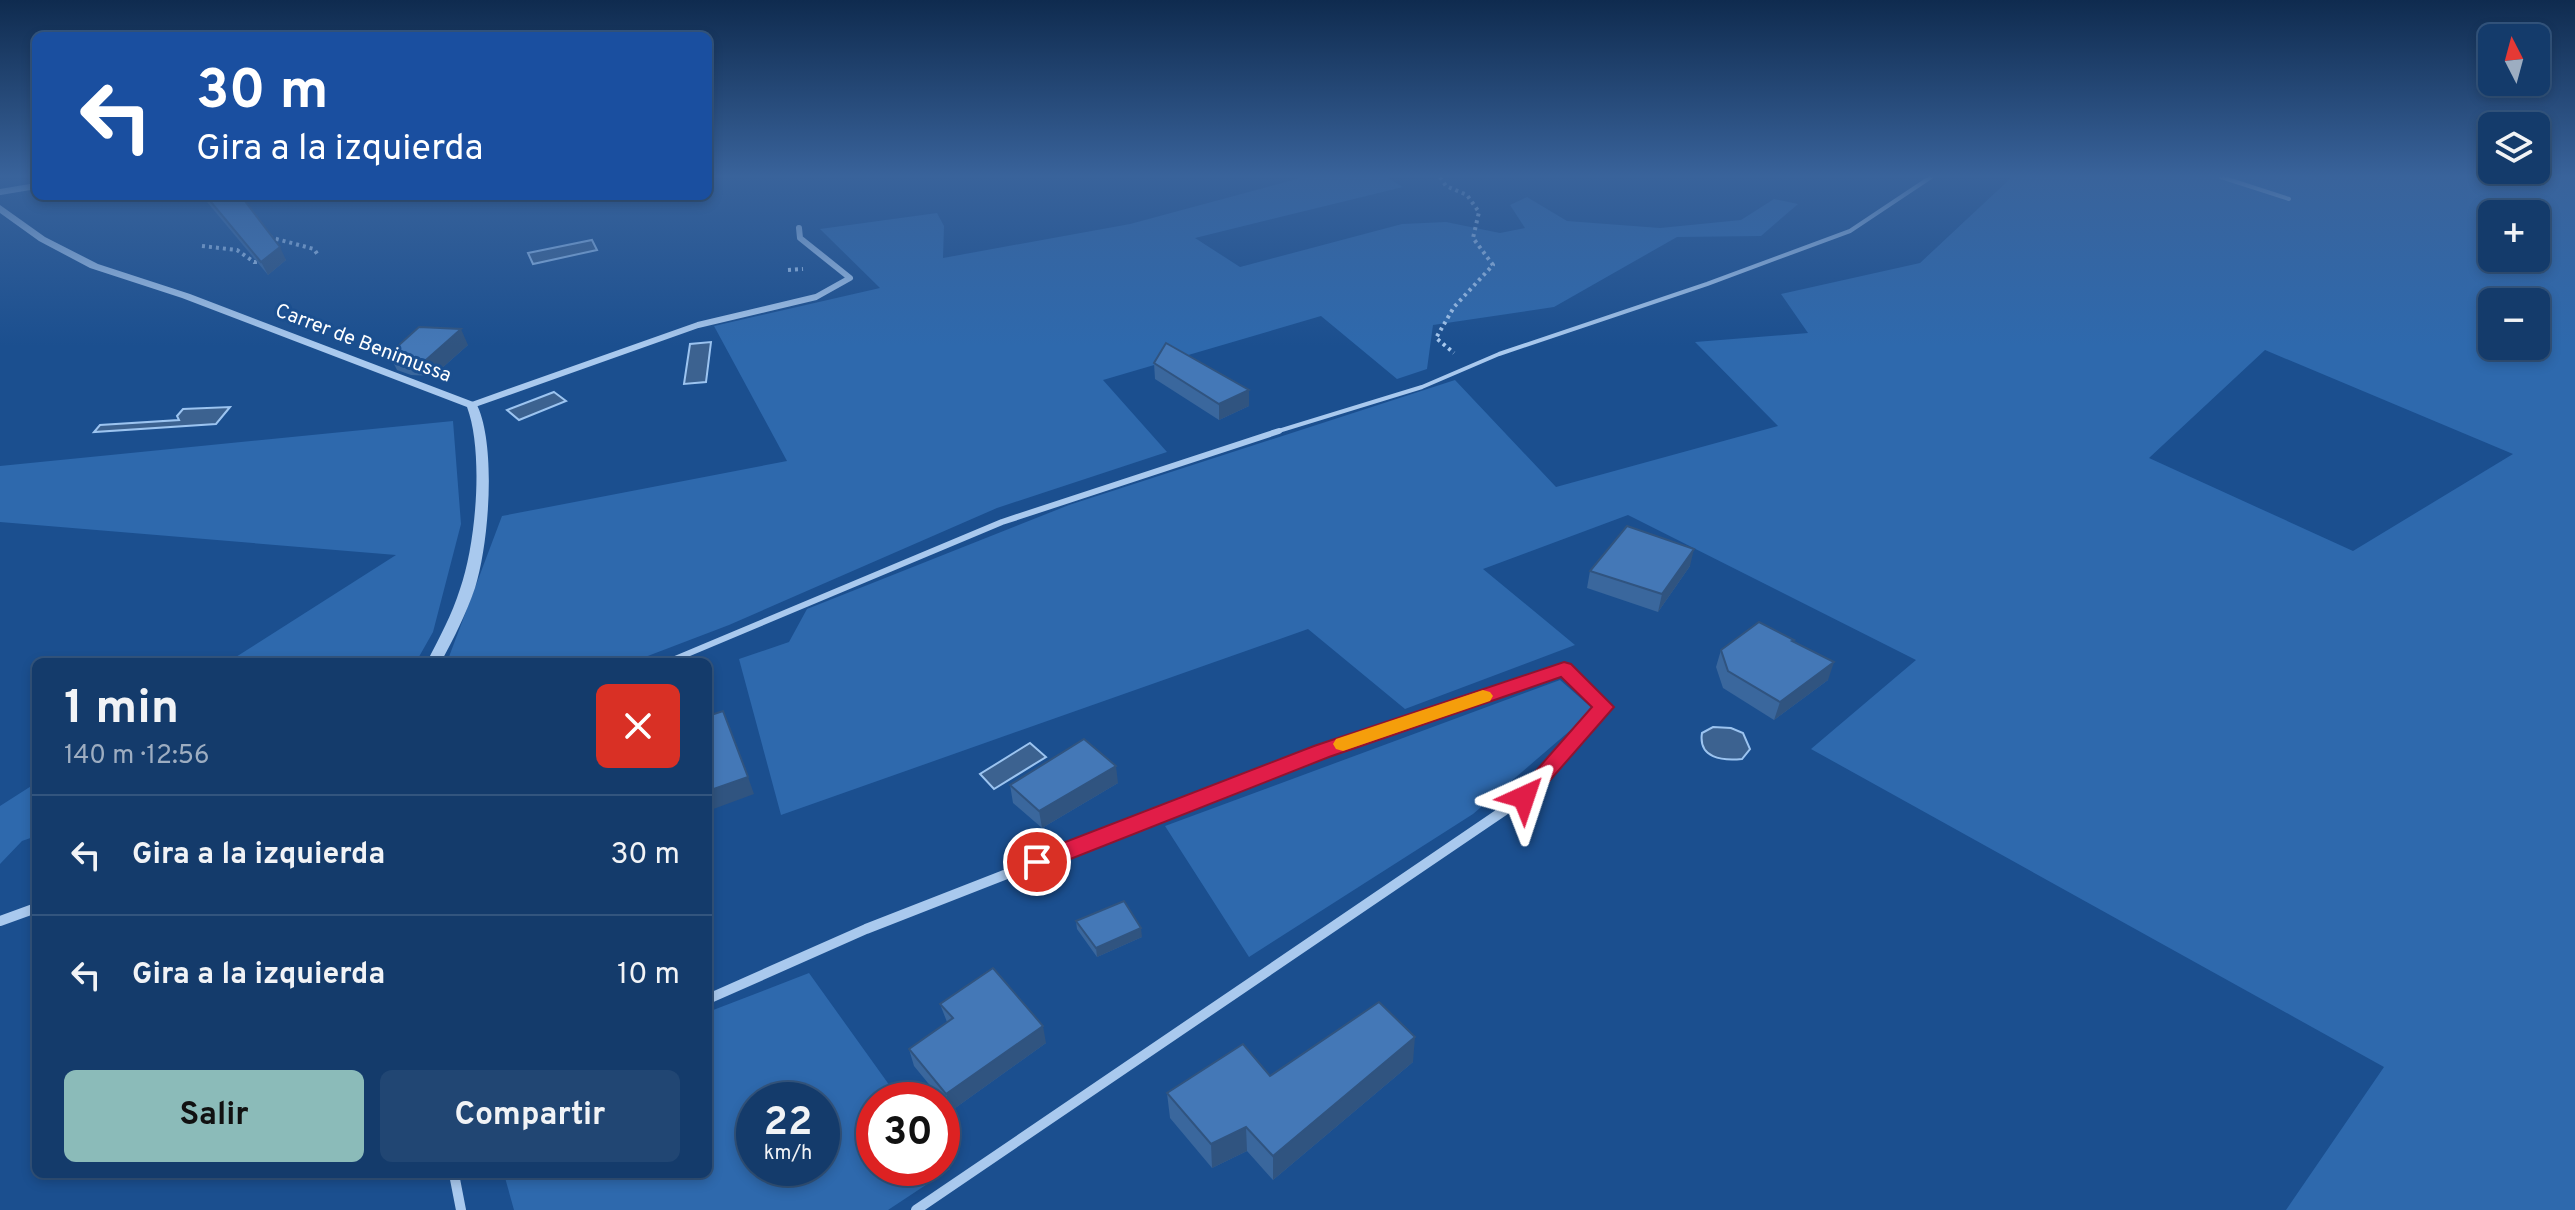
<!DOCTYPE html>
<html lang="es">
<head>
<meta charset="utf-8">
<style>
	:root { --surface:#143b6b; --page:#214673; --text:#f1f3f6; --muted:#9dadc1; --line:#33557e; --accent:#8bbbb9 }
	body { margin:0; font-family:Overpass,sans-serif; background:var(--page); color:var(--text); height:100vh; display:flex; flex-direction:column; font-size:30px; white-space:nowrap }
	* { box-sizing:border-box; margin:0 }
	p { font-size:26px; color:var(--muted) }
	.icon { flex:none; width:44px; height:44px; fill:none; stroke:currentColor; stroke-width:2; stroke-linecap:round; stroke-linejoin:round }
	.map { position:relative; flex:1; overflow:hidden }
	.panel { position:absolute; left:32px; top:658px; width:680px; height:520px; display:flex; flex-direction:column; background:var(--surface); border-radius:12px; box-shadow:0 4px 12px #0003,0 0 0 2px var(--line) }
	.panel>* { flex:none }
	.hud { position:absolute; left:32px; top:32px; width:680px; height:168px; border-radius:12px; box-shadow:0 4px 12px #0003,0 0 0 2px var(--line); background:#1a4fa0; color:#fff; overflow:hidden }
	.needle { width:52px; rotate:354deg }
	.buttons { position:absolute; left:2478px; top:24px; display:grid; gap:16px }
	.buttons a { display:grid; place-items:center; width:72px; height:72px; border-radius:12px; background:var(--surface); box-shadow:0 4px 12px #0003,0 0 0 2px var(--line); font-size:40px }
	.speed { position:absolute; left:736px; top:1082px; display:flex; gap:16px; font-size:40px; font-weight:700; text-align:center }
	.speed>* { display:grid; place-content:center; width:104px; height:104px; border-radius:50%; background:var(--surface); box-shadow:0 4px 12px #0003,0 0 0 2px var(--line); line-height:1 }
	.speed small { font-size:20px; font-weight:400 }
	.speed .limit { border:12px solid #d22; background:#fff; color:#111 }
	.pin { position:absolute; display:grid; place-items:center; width:68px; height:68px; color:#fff; margin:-34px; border:4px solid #fff; border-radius:50%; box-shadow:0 2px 8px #0007 }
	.me { position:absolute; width:88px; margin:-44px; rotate:42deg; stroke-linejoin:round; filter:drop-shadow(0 0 6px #0008) }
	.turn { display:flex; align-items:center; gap:28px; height:168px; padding:0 32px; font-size:36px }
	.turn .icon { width:104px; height:104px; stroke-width:2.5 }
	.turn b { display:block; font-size:56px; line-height:68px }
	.round { display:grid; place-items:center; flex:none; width:84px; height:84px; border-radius:12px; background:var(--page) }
	.head { display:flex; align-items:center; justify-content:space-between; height:136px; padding:0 32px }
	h1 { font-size:48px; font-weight:700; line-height:60px }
	.primary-button { display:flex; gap:16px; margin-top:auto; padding:16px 32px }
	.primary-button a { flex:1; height:92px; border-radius:12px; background:var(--accent); color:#111; font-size:32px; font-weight:700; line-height:92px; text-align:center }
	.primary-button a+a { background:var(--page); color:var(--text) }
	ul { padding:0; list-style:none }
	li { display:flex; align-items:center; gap:24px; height:120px; padding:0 32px; border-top:2px solid var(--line) }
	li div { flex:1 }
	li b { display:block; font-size:30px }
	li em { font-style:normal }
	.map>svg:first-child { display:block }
	.green { fill:#2e69ad; fill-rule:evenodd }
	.water { fill:#3c6290; stroke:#9cc4f0; stroke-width:2 }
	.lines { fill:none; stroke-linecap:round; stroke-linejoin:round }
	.path { stroke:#a9c9ee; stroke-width:4; stroke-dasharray:3 4; stroke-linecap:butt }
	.service-far1 { stroke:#a9c9ee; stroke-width:4 }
	.service { stroke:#a9c9ee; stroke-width:6 }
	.minor-far2 { stroke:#a9c9ee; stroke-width:6 }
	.minor-far1 { stroke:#a9c9ee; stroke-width:8 }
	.minor { stroke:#a9c9ee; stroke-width:10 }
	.tertiary { fill:#a9c9ee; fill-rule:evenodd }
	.wall { fill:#3a679d }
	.shaded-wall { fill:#305480 }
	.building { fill:#4478b7; stroke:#305480; stroke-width:2 }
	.route { fill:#e11d48; stroke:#92132f; stroke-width:2 }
	.slow { fill:#f59e0b }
	.labels { text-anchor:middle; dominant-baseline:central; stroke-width:6; stroke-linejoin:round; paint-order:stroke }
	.street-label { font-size:20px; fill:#fff; stroke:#1b4f8f }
</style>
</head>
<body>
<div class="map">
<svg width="2575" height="1210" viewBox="0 0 2575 1210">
	<rect width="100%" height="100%" fill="#1b4f8f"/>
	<!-- green -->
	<path class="green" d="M1304,177h82l17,10 -208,51 45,29 162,-43 44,-2 54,11 25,-5 -15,-23 17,-8 40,24 93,7 81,-8 33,-21 24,5 -37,32 -84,1 -123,70 -121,18 -6,44 -30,10 -76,-63 -218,64 64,72 -170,56 -268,117 -97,37h-185l55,-146 285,-55 -73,-135 166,-38 -60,-59 117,-16 7,13 -1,32 187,-34z
		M2012,177h555l8,2v1031h-289l98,-143 -573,-318 105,-89 -288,-145 -145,54 92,76 -170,64 -97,-80 -527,186 -42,-156 50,-17 18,-33 262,-104 386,-125 101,107 222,-61 -83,-84 113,-9 -27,-39 139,-31zM2492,214h44v44h-44zM2492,302h44v44h-44zM2265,350l248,104 -160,97 -204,-93z
		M453,421l8,103 -28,108 -17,30h-188l168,-107 -396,-33v-56z
		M1560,680l34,30 -121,104 -224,143 -84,-131z
		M36,783v53l-14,5 -22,23v-58z
		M809,973l91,127h-26v68h68v-10l8,11 -62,41h-374l-10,-36h204v-162zM754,1100h68v68h-68z"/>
	<!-- water -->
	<path class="water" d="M592,240l5,10 -64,14 -5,-11z
		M711,342l-5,40 -22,2 6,-40z
		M554,392l12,9 -47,19 -12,-10z
		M230,407l-14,17 -122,8 6,-7 79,-5 -2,-4 6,-7z
		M1713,727l18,1 12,5 7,16 -8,10c-20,2 -44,-1 -40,-26z
		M1030,743l16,14 -52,32 -14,-15z"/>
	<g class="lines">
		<!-- path -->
		<path class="path" d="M1440,177l6,9 21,9 12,17 -6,26 20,27 -39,42 -18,31 18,15
			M269,237l45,12 4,6
			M202,246l35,4 17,12h6
			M788,270l15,-1"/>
		<!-- service-far1 -->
		<path class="service-far1" d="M2221,177l68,22
			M1272,433l150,-46 77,-33 208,-70 143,-53 81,-54"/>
		<!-- service -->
		<path class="service" d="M668,662l334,-140 277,-91"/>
		<!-- minor-far2 -->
		<path class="minor-far2" d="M0,192l36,-6
			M472,405l226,-80 118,-28 34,-19 -50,-40 -1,-10"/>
		<!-- minor-far1 -->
		<path class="minor-far1" d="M1276,769l288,-100 40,38 -55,62"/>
		<!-- minor -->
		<path class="minor" d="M0,921l36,-13
			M708,999l158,-70 415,-162
			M454,1174l7,36
			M916,1210l608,-413 27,-30"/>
		<!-- tertiary -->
		<path class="tertiary" d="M0,205l45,32 53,27 92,30 286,109c21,40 13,141 -1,185 -9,26 -21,50 -34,74h-14c12,-24 25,-47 33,-73 16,-45 24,-137 7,-182l-285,-109 -92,-30 -51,-27 -39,-28z"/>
	</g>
	<!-- wall -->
	<path class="wall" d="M202,196h39l45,64 -18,15z
		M468,345l-35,31 -22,-1 -14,-5 -8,-16z
		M1154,363l95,27v16l-30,14 -64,-41z
		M1690,566l-32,46 -71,-24 3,-17z
		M1793,642l35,38 -54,40 -51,-32 -7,-21 5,-17z
		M1118,783l-76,45 -29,-25 -3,-18z
		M1076,921l66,16 -45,20 -20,-28z
		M940,1004l106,39 -95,68 -37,-45 -5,-17 38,-27z
		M1413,1062l-140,118 -26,-29 -35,17 -42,-50 -3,-25 103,-17z"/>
	<!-- shaded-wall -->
	<path class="shaded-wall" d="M280,247l6,13 -18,15 -7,-13z
		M461,329l7,16 -35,31 -7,-16z
		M1249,390v16l-30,14v-16z
		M1694,549l-4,17 -32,46 4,-18z
		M1834,662l-6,18 -54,40 6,-18z
		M1116,766l2,17 -76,45 -3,-17z
		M748,777l6,17 -46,17v-20z
		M1141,928l1,9 -45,20 -1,-9z
		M1043,1026l3,17 -95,68 -5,-17z
		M1415,1037l-2,25 -140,118v-24z
		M1246,1127l1,24 -35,17 -1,-24z"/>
	<!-- building -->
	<path class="building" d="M206,196h35l39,51 -19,15z
		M419,327l42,2 -35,31 -22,-1 -15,-5z
		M1166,343l83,47 -30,14 -65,-41z
		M1627,526l67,23 -32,45 -72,-23z
		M1759,622l35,18 -2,1 42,21 -54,40 -52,-31 -7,-21z
		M723,711l25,66 -40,14v-75z
		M1084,739l32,27 -77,45 -29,-26z
		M1124,901l17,27 -45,20 -20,-27z
		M993,968l50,58 -97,68 -37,-45 44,-31 -13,-14z
		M1379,1002l36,35 -142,119 -27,-29 -35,17 -44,-51 76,-49 27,32z"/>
	<!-- sky -->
	<linearGradient id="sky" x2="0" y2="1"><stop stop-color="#0f2b4f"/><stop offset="0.51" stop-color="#39639b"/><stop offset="1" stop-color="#39639b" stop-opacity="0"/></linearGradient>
	<rect width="2575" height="346" fill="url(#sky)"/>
	<!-- route -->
	<path class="route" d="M1564,662l7,2 43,43 -83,95h-15l-3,-5 79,-90 -31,-30 -232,80 -284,112 -8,2 -8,-2 -3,-7 3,-6 285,-110z"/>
	<!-- slow -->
	<path class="slow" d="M1483,690l7,2 3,4 -3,5 -147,50 -7,-2 -3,-5 3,-5z"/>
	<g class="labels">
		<!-- street labels -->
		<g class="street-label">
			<text transform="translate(363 344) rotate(21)">Carrer de Benimussa</text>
		</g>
	</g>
</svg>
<div class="buttons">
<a><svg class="needle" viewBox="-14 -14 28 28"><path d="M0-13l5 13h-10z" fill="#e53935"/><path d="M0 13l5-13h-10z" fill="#9dadc1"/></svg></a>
<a><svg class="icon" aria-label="layers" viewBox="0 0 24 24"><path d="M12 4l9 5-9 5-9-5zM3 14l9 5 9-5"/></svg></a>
<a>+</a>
<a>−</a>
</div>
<div class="speed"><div>22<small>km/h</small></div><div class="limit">30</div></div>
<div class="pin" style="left:1037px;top:862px;background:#d93025"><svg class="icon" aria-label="arrive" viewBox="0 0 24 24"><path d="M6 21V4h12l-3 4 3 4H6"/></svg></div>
<svg class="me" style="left:1524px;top:797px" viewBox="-20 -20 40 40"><path d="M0-17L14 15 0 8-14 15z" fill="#e11d48" stroke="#fff" stroke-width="4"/></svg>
<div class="hud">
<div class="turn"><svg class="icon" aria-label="left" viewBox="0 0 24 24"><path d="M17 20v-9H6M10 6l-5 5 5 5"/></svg><div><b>30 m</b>Gira a la izquierda</div></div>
</div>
<section class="panel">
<div class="head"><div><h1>1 min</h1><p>140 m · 12:56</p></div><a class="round" style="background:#d93025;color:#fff"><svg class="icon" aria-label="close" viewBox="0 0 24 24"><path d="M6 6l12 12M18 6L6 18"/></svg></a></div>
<ul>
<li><svg class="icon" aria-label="left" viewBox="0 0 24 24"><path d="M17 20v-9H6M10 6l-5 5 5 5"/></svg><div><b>Gira a la izquierda</b></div><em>30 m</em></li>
<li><svg class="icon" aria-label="left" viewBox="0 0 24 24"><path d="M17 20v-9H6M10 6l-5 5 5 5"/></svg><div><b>Gira a la izquierda</b></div><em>10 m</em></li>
</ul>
<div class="primary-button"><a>Salir</a><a>Compartir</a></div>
</section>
</div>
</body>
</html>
